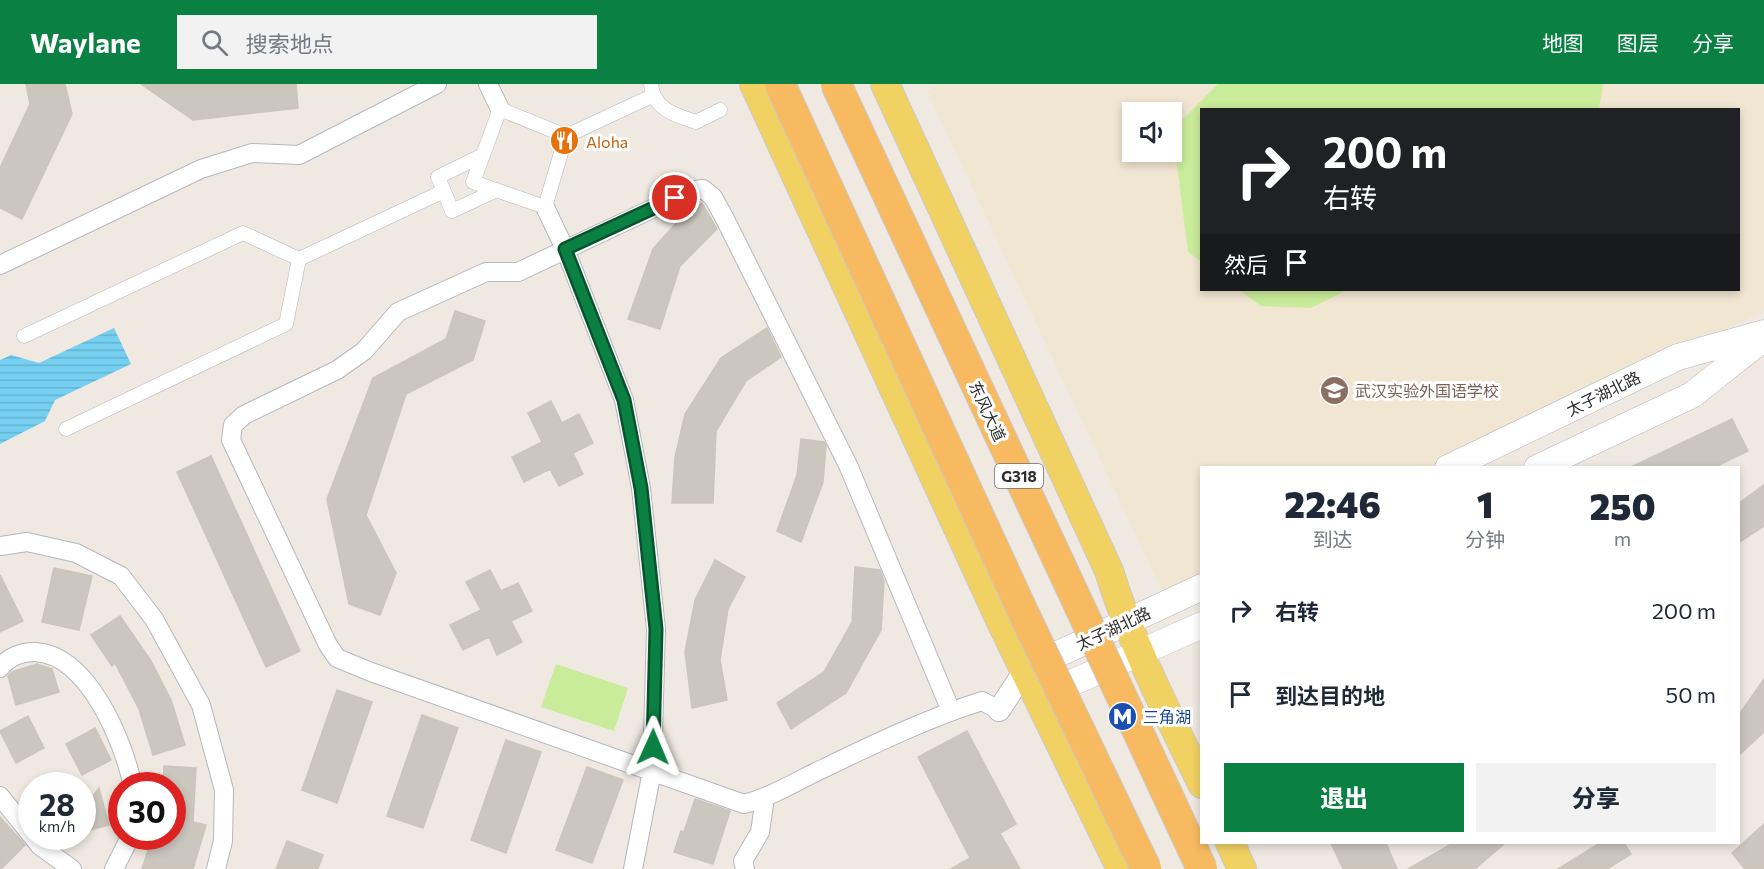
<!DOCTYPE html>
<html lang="zh">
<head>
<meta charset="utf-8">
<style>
	:root { --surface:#fff; --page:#f2f2f3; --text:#1f2937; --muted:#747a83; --accent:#0b8043 }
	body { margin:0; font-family:Commissioner,"Noto Sans SC",sans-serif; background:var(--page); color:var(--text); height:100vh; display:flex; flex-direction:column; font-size:22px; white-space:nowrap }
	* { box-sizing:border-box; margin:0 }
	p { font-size:20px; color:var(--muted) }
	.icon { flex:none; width:33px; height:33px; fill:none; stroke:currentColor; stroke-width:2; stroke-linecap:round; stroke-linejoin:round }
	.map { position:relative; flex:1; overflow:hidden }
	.drawer { position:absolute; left:1200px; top:382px; width:540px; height:378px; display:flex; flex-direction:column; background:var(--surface); border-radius:0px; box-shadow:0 3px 9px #0003 }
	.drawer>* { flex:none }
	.top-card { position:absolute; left:1200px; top:24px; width:540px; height:183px; border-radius:0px; box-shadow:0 3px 9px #0003; background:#202124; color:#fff; overflow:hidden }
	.controls { position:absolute; left:1122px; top:18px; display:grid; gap:12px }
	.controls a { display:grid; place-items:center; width:60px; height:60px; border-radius:0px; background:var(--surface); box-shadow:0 3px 9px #0003; font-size:30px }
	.speed { position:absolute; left:18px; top:688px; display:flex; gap:12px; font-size:30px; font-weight:700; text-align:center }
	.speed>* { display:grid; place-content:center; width:78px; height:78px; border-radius:50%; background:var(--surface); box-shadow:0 3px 9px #0003; line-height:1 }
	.speed small { font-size:15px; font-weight:400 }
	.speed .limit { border:9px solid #d22; background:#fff; color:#111 }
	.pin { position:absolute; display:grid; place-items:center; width:51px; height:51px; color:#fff; margin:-26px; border:3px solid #fff; border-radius:50%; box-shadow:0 2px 6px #0007 }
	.me { position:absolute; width:66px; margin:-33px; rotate:1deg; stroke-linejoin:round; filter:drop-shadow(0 0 4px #0008) }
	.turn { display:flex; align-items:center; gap:21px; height:126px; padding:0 24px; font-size:27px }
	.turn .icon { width:78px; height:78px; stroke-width:2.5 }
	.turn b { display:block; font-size:42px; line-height:51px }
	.then { display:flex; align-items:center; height:57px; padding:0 24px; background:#0003; gap:12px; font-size:22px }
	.eta { display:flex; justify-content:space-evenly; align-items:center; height:102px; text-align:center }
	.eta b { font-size:36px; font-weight:800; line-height:42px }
	.cta { display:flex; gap:12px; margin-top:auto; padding:12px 24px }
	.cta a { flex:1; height:69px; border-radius:0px; background:var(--accent); color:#fff; font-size:24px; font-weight:800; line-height:69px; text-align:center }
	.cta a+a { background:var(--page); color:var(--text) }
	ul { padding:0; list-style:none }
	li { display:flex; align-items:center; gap:18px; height:84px; padding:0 24px }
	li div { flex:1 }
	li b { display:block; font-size:22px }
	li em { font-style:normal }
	header { display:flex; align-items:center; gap:36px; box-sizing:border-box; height:84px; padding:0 30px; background:var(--accent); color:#fff }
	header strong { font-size:28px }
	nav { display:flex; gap:33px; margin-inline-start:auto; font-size:21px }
	.search { width:420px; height:54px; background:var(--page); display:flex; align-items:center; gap:15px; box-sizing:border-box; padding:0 21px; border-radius:0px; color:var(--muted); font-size:22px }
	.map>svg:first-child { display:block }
	.education { fill:#f0e6d1; fill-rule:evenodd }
	.pitch { fill:#c9ec9a }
	.water { fill:url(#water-rules) }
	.building { fill:#cbc7bf; stroke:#cbc5ba; stroke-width:1.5 }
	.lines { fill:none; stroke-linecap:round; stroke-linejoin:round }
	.pedestrian-casing { stroke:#b4b7c1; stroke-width:15 }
	.minor-casing { stroke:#b4b7c1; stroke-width:20 }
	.tertiary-casing { stroke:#b4b7c1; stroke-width:24 }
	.secondary-casing { stroke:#b4b7c1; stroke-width:27 }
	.primary-casing { stroke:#c9c9c9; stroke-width:30 }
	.pedestrian { stroke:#fff; stroke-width:14 }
	.minor { stroke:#fff; stroke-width:18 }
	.tertiary { stroke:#fff; stroke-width:22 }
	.secondary { stroke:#fff; stroke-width:26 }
	.primary { stroke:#f2d163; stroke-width:28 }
	.trunk-bridge-casing { stroke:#c9c9c9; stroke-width:32; stroke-linecap:butt }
	.trunk-bridge { stroke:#f8ba60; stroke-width:30 }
	.route-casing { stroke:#07532c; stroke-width:15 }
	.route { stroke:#0b8043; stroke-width:10 }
	.labels { text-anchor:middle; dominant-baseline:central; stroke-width:6; stroke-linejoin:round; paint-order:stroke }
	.shield { fill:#fff; stroke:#6d6d6d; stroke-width:1.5 }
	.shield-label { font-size:15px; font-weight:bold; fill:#2e2e2e }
	.food-label { font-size:16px; fill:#c56008; stroke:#fff; text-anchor:start }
	.education-label { font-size:16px; fill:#785e54; stroke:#fff; text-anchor:start }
	.street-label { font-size:16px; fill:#2e2e2e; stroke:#fff }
	.transit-label { font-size:16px; fill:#164399; stroke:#fff; text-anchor:start }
</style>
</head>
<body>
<header>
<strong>Waylane</strong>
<div class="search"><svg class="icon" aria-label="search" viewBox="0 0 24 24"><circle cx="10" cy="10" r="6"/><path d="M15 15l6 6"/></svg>搜索地点</div>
<nav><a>地图</a><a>图层</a><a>分享</a></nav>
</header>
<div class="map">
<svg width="1764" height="785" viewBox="0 0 1764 785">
	<defs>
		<pattern id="water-rules" width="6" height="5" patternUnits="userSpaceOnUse" patternTransform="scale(1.5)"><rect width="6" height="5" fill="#75cff0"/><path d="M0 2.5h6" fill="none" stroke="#66b2ce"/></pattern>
	</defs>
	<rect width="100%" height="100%" fill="#efe9e1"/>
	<!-- education -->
	<path class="education" d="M941,0h823v227l-326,157h-236l-1,114 -35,17 -239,-508zM1202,26h536v180h-536zM1132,28h40v40h-40z"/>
	<!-- pitch -->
	<path class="pitch" d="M1218,0h385l-4,25 -397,1 -1,151 -13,-9 -11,-88 5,-44z
		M1239,206h108l-36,18 -50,-2z
		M556,580l72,24 -14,43 -73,-24z"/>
	<!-- water -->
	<path class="water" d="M114,244l17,36 -76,36 -10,21 -45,23v-84l11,-5 28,8z"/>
	<!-- building -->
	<path class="building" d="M26,0h39l7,30 -50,105 -22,-11v-40l30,-64z
		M141,0h155l2,24 -105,12z
		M702,119l15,26 -37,37 -20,63 -32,-10 25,-70 24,-27z
		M455,227l30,10 -12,39 -67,34 -40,121 30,58 -16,42 -31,-11 -22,-105 46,-121 73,-39z
		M767,244l14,29 -35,24 -30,50 -3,72h-41l3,-46 10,-43 36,-56z
		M551,317l11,22 17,-9 14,29 -20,10 10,21 -24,12 -9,-17 -26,13 -12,-25 30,-15 -14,-29z
		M1732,335l16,32 -35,17h-84z
		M801,355l23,3 2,4 -3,36 -22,60 -24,-11 20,-56z
		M211,372l89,195 -34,16 -89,-195z
		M1764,401v41l-26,17v-39z
		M715,476l30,17 -17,32 -8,51 7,40 -35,8 -7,-56 10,-52z
		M855,483l25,3 4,11 -3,49 -35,63 -55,36 -14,-26 47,-31 28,-50z
		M54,484l38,8 -13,54 -37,-8z
		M490,486l11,21 17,-8 14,28 -21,10 11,21 -25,13 -8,-18 -26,13 -13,-25 31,-15 -15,-28z
		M0,491l23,46 -23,11z
		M120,532l31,45 20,39 14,45 -32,10 -14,-46 -24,-46 -3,3 -21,-31z
		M37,580l15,5 7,23 -43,13 -8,-29 4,-4z
		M1764,595v53l-26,24v-40z
		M337,606l35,12 -35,101 -35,-13z
		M422,631l36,13 -35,100 -36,-12z
		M28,632l16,32 -28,15 -16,-32z
		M95,644l16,32 -29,15 -16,-31z
		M967,647l49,93 -16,9 20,36h-69l19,-11 -52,-101z
		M506,656l35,12 -35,101 -35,-13z
		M164,682l32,2 -3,54 13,3 -13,44h-51l10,-32h20v-51h-9z
		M587,683l36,13 -31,83 -36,-13z
		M99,704l10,37 -27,7v-22z
		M695,715l35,12 -17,53 -39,-12 7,-21 3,1z
		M0,733l25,28 -24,24h-1z
		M1764,740v45h-19l-13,-16z
		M287,757l36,14 -5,14h-42z
		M1331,759h55l11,26h-54z
		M1453,759h52l-30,26h-67z
		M1600,759h24l7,11 -24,15h-49z"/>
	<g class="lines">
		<defs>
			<path id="pedestrian" d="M651,0c2,25 24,31 45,38l24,-12
				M566,52l-21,71 -72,-25 27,-73 66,27 86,-40
				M481,72l-43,21 14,34 45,-21
				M24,252l219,-103 56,26 145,-68
				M66,345l220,-105 13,-65"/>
			<path id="minor" d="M488,0l12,25
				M545,123l20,42 59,151 17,88 15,141 -4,142 -19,98
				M0,181l201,-96 51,-16 47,2 138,-71
				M0,462l27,-4 49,11 45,23 33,43 47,86 23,85 -1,51 -7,28
				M0,584c8,-11 23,-17 36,-16 53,4 87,89 97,134
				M951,627l-103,-246 -123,-246 -12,-22 -10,-8 -13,2 -172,81h-32l-88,40 -34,39 -27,19 -93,45 -11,10 -2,15 97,205 9,13 34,14 373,132c26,-7 48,-20 72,-32 54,-26 109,-53 166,-71l17,9
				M0,712l32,40
				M33,753l7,9 32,23
				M114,785l16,-32
				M745,785l-2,-8 17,-29 5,-34"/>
			<path id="tertiary" d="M999,626l27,-41"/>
			<path id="secondary" d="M1448,384l230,-111 86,-24
				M1537,384l155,-73 72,-57
				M1028,584l174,-81
				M1042,612l160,-71"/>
			<path id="primary" d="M754,0l247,538 120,247
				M885,0l224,487c23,74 59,143 93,213
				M1230,759l12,26"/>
		</defs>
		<!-- pedestrian casing -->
		<use href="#pedestrian" class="pedestrian-casing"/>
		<!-- minor casing -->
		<use href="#minor" class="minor-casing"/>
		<!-- tertiary casing -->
		<use href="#tertiary" class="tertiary-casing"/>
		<!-- secondary casing -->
		<use href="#secondary" class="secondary-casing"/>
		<!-- primary casing -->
		<use href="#primary" class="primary-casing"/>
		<!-- pedestrian -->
		<use href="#pedestrian" class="pedestrian"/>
		<!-- minor -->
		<use href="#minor" class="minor"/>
		<!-- tertiary -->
		<use href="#tertiary" class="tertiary"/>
		<!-- secondary -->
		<use href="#secondary" class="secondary"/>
		<!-- primary -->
		<use href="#primary" class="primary"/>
		<defs>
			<path id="trunk-bridge" d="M780,0l243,528 123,257
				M836,0l366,785"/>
		</defs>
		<!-- trunk-bridge casing -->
		<use href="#trunk-bridge" class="trunk-bridge-casing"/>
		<!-- trunk-bridge -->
		<use href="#trunk-bridge" class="trunk-bridge"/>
	</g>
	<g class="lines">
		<defs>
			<path id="route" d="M653,663l3,-118 -15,-141 -17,-88 -59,-151 110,-51"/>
		</defs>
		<!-- route casing -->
		<use href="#route" class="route-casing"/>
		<!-- route -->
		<use href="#route" class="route"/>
	</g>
	<!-- icons -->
	<defs>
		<symbol id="restaurant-disc" viewBox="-11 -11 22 22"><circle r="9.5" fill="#e8710a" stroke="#fff"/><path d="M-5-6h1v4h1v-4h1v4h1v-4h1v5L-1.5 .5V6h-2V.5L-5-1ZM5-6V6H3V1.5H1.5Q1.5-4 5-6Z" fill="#fff"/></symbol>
		<symbol id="school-disc" viewBox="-11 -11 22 22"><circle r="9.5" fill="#8d6e63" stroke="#fff"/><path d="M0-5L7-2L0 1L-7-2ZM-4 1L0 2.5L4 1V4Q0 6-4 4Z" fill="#fff"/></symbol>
		<symbol id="metro-disc" viewBox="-11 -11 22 22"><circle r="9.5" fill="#1a4fb4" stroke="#fff"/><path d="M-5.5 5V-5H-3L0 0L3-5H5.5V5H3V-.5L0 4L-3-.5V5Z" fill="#fff"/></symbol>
	</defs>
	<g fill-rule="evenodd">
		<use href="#restaurant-disc" x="548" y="40" width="33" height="33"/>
		<use href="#school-disc" x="1318" y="290" width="33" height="33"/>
		<use href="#metro-disc" x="1106" y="616" width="33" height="33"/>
	</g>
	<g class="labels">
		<!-- shield labels -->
		<rect class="shield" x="995" y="380" width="48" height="24" rx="4.5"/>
		<g class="shield-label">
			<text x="1019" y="392">G318</text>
		</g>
		<!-- food labels -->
		<g class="food-label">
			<text x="586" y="57">Aloha</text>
		</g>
		<!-- education labels -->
		<g class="education-label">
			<text x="1355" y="306">武汉实验外国语学校</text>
		</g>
		<!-- street labels -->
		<g class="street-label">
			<text transform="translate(1603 309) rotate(-26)">太子湖北路</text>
			<text transform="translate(988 327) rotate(65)">东风大道</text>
			<text transform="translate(1113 544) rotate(-25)">太子湖北路</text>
		</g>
		<!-- transit labels -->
		<g class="transit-label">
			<text x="1143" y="632">三角湖</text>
		</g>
	</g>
</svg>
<div class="controls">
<a><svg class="icon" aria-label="sound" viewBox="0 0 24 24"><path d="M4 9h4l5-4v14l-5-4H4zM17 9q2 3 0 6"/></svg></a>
</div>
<div class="speed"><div>28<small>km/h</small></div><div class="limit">30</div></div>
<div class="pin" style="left:675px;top:114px;background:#d93025"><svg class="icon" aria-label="arrive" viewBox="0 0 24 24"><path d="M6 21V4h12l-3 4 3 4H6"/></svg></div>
<svg class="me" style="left:653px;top:663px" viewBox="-20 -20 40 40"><path d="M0-17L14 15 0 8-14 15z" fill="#0b8043" stroke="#fff" stroke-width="4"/></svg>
<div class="top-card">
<div class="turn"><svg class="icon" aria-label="right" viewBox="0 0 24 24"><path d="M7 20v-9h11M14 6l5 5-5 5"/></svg><div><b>200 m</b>右转</div></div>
<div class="then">然后<svg class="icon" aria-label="arrive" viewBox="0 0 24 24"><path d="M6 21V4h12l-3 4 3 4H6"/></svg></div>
</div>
<section class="drawer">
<div class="eta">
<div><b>22:46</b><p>到达</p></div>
<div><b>1</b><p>分钟</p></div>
<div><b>250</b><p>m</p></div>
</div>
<ul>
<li><svg class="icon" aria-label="right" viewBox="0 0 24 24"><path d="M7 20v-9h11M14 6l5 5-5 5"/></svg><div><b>右转</b></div><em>200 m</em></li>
<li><svg class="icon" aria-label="arrive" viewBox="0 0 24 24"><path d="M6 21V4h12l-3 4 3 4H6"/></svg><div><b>到达目的地</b></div><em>50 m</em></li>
</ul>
<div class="cta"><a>退出</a><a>分享</a></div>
</section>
</div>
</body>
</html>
